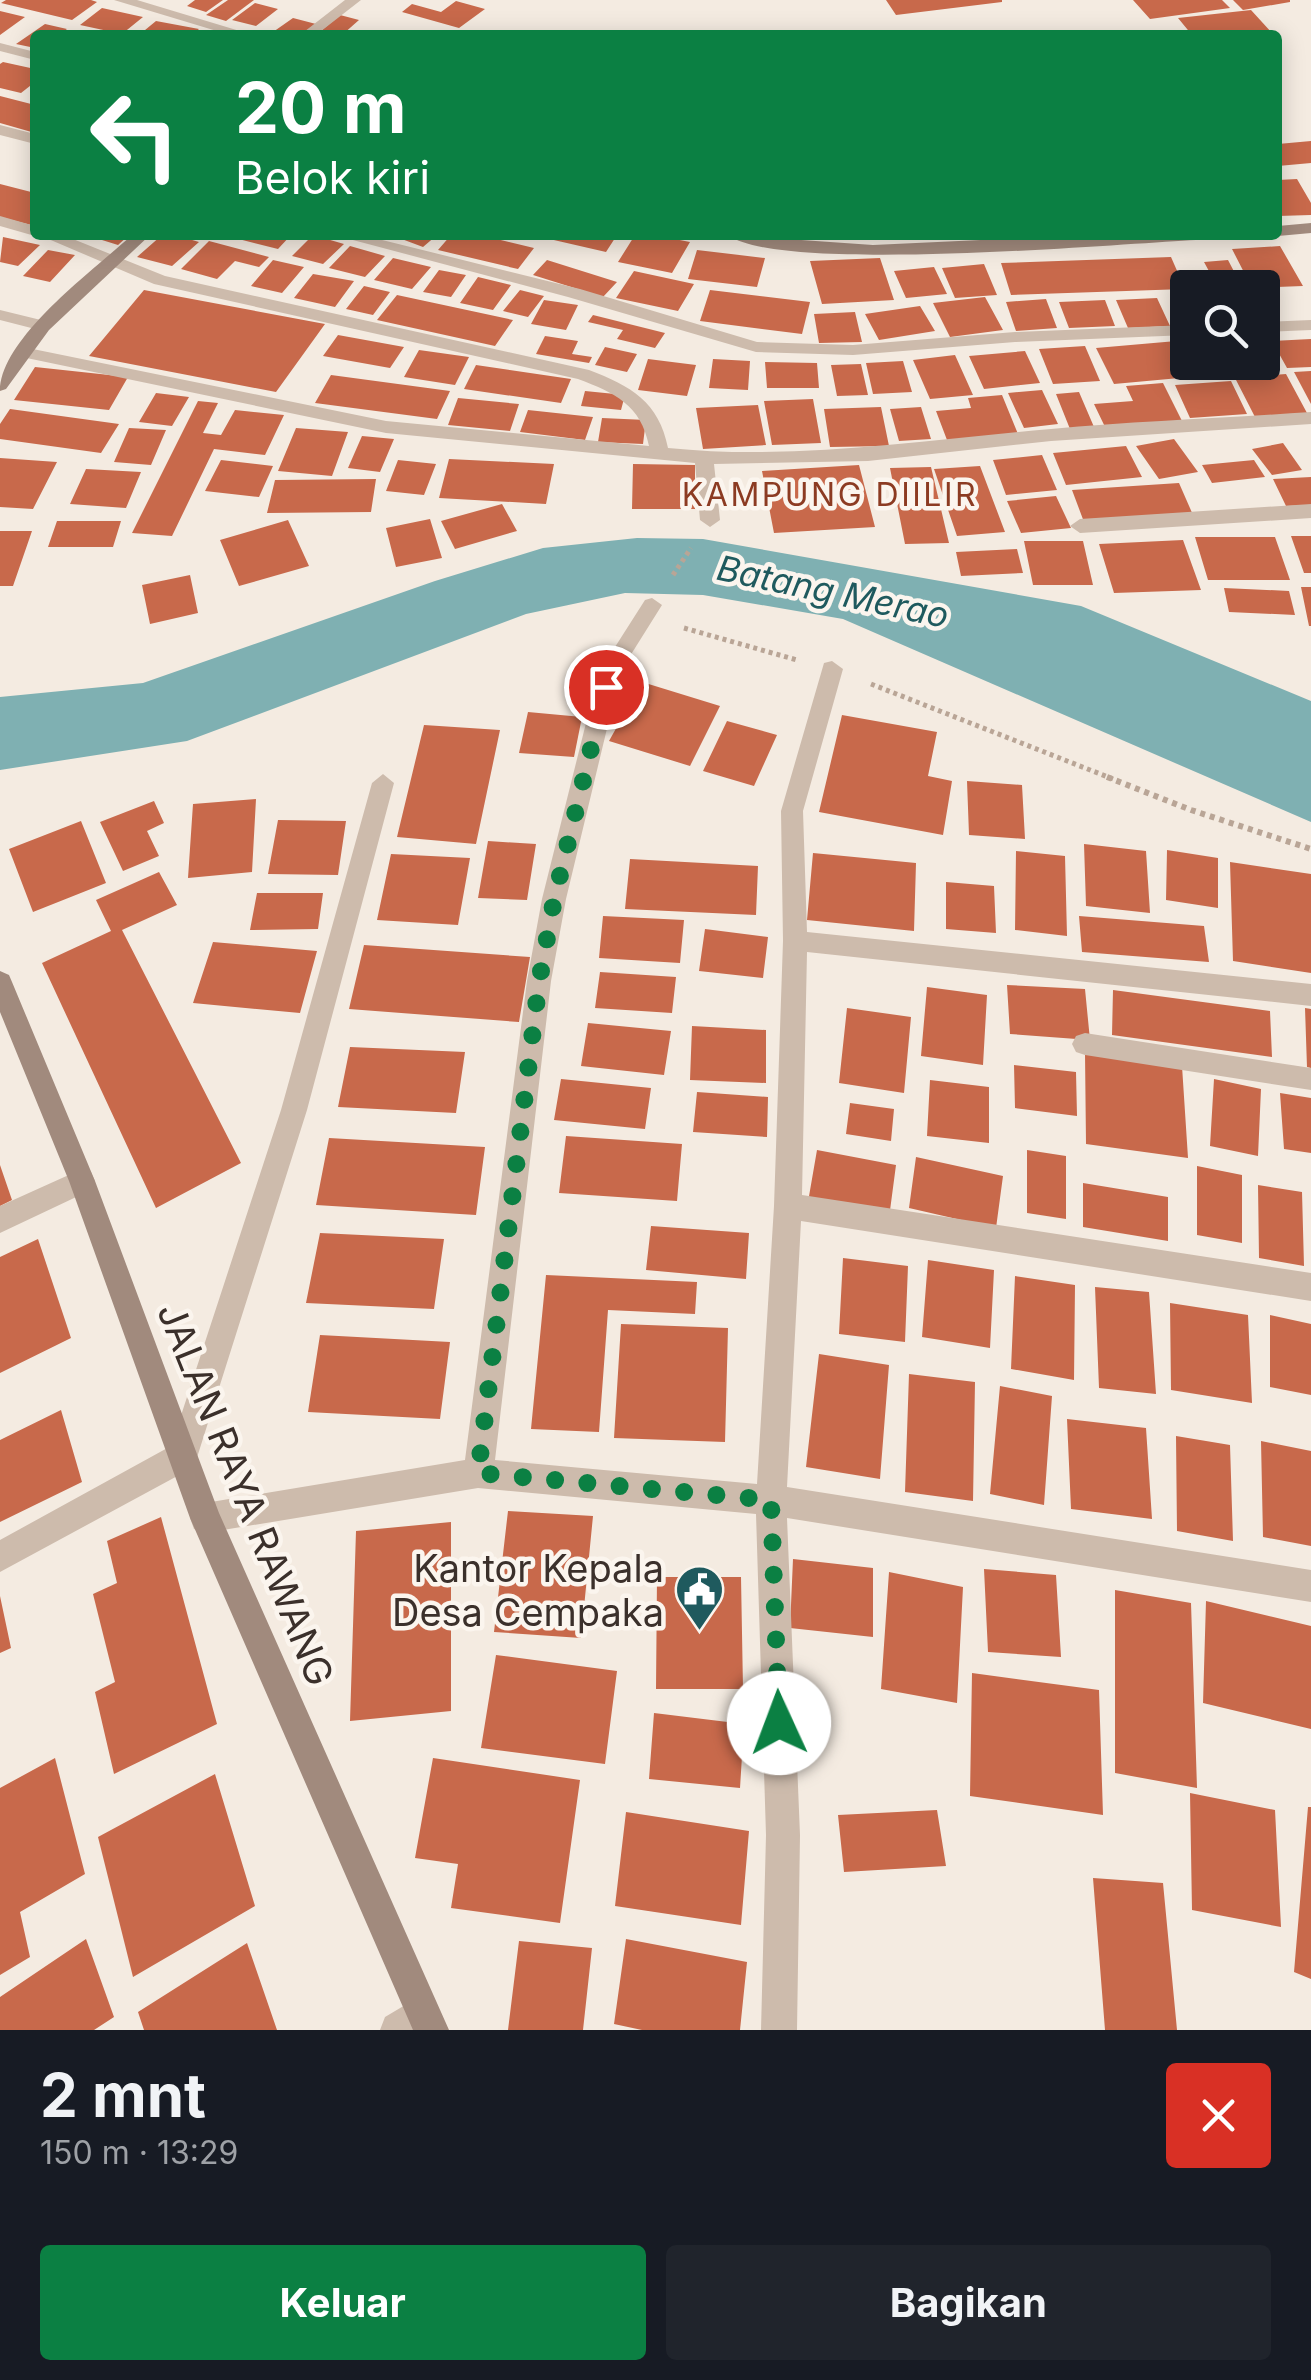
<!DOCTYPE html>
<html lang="id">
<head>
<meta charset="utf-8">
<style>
	:root { --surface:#171b24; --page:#20242c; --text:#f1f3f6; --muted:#9ea1a6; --accent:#0b8043 }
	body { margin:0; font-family:Inter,sans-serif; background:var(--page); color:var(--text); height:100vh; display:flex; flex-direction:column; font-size:38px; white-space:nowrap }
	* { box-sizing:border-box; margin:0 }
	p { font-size:32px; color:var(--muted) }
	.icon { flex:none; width:55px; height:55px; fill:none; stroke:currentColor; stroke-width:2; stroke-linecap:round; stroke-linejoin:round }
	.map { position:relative; height:2030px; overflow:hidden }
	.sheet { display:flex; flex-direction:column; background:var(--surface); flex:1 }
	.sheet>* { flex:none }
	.hud { position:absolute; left:30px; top:30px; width:1252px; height:210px; border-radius:10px; box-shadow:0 5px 25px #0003; background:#0b8043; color:#fff; overflow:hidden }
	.fabs { position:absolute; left:1170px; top:270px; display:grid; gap:20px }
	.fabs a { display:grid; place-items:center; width:110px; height:110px; border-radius:10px; background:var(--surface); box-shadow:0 5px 25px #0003; font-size:50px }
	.pin { position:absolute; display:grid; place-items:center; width:85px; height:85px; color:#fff; margin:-42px; border:5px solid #fff; border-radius:50%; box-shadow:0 2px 10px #0007 }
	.me { position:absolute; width:110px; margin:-55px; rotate:358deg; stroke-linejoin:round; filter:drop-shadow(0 0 8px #0008) }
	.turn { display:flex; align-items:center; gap:35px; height:210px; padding:0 40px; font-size:45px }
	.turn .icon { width:130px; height:130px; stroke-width:2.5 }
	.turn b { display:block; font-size:70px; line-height:85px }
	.round { display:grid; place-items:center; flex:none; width:105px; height:105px; border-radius:10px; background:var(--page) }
	.overview { display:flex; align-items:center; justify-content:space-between; height:170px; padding:0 40px }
	h1 { font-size:60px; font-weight:700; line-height:75px }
	.primary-button { display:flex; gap:20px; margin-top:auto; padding:20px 40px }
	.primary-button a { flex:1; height:115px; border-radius:10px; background:var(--accent); color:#fff; font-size:40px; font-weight:700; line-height:115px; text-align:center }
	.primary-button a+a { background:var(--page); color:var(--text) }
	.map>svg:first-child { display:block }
	.water { fill:#7fb0b2 }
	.building { fill:#c8694b }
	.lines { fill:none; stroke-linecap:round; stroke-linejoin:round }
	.path-far1 { stroke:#b9a596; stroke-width:5; stroke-dasharray:4 4; stroke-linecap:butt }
	.path { stroke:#b9a596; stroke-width:6; stroke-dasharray:5 5; stroke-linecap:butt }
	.lane { fill:#cdbbac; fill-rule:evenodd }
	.street { fill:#cdbbac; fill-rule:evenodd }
	.secondary { fill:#a18a7d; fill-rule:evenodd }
	.route { stroke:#0b8043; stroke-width:18; stroke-dasharray:0 32.4 }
	.labels { text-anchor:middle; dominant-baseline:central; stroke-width:9; stroke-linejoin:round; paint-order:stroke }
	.far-quarter-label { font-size:32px; letter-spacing:2.5px; fill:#8c3b22; stroke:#fbf5ee }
	.water-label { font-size:35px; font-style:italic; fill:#1f5a5e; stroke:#fbf5ee }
	.near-street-label { font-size:38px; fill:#3b302b; stroke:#fbf5ee }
	.near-poi-label { font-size:38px; fill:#3b302b; stroke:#fbf5ee; text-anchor:end }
</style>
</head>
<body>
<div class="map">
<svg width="1311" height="2030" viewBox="0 0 1311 2030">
	<rect width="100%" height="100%" fill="#f4ebe1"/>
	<!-- water -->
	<path class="water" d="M637,538l66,1 378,67 230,95v121l-468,-203 -140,-24 -78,-2 -99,21 -339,127 -187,29v-73l143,-14 292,-102 108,-33z"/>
	<!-- building -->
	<path class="building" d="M6,0h85l6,2 -25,18 -71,-17z
		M195,0h28l-17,12 -19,-6z
		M228,0h26l-28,21 -20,-6z
		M886,0h116v2l-106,13z
		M1133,0h89l8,8 -80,11z
		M1233,0h57v2l-47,8z
		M456,1l29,8 -26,19 -57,-16 10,-8 29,8z
		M255,3l23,6 -22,17 -24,-6z
		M102,8l41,9 -21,17 -42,-9z
		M1251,10l21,23 -80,2 -14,-17z
		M0,11l25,6 -25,18z
		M340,15l19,5 -17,15h-26z
		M293,18l23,6 -15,11 -28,-3z
		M156,21l43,8 -7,6h-53z
		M45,24l22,5 -8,6h-24v13l-19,-4z
		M3,62l32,7v13l-14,11 -21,-5v-24z
		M0,96l35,9v28l-35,-10z
		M1311,141v22l-33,3v-22z
		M1297,179l14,24v12l-33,1v-36z
		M0,184l35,9v33l-35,-9z
		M86,235h43l-11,10z
		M162,235h13l24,7 -27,24 -35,-9z
		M223,235h68l-13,14z
		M313,235l31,9 -21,20 -31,-8z
		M391,235h46l-14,12z
		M451,235h29l54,13 -16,21 -80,-19z
		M532,235h85l-11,17z
		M635,235h19l36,7 -18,31 -54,-11z
		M3,237l37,8 -22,21 -18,-4z
		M209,241l60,16 -10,10 -24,-6 -18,18 -36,-10z
		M350,246l35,10 -20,21 -36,-9z
		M1280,246l23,40 -51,2 -20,-39z
		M48,250l27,5 -25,27 -27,-6z
		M697,250l68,8 -8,29 -69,-8z
		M1171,257l14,32 -174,6 -10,-32z
		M393,258l38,9 -19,22 -38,-9z
		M880,258l14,42 -72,4 -12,-43z
		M273,260l31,7 -22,26 -31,-7z
		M547,260l70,22 -14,15 -70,-22z
		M1228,260l12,23 -45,3 -5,-11 20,-2 -6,-11z
		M984,264l13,31 -42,3 -13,-30z
		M934,267l13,27 -41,4 -12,-27z
		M439,270l27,5 -15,22 -28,-5z
		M634,271l60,13 -16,27 -62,-13z
		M313,274l41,7 -19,26 -41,-9z
		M478,277l33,8 -18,25 -33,-7z
		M364,286l26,6 -17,23 -27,-6z
		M144,290l181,34 -49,68 -187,-36z
		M520,290l24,6 -16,21 -25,-6z
		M710,290l100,12 -8,32 -102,-13z
		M1188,294v32h-4l-12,-31z
		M397,295l116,25 -18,26 -118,-26z
		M985,297l18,33 -53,7 -17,-34z
		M1157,298l13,28 -42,2 -12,-28z
		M1046,299l11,29 -41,3 -10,-29z
		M544,300l34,5 -12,25 -35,-6z
		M1105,300l10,26 -46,2 -10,-26z
		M920,306l15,25 -56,9 -14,-26z
		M855,312l7,30 -43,1 -5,-29z
		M593,315l72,18 -10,15 -38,-9 6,-9 -35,-8z
		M338,335l66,12 -14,21 -67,-12z
		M545,336l33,5 -6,13 20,3 -3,6 -53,-9z
		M1311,339v28l-24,1 -15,-27z
		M1188,340v22h40l6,11 -120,11 -18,-36z
		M1085,346l15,35 -47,3 -14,-35z
		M605,347l32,7 -10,18 -32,-7z
		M419,350l50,7 -14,28 -51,-8z
		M1262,350l11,17 -34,4 -5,-9h28z
		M1025,351l15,32 -56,6 -15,-33z
		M955,355l18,40 -43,4 -17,-39z
		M648,359l48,6 -9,31 -49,-6z
		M713,359l37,2 -2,29 -39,-2z
		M903,361l9,31 -39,2 -7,-31z
		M765,362l52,1 2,25h-52z
		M861,364l7,31 -31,1 -6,-31z
		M476,365l95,14 -10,24 -97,-14z
		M35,367l93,10 -19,33 -95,-10z
		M1311,371v33l-17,-32z
		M1286,374l21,39 -52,4 -20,-39z
		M331,375l119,16 -13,28 -122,-16z
		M1231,381l16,33 -57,4 -15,-33z
		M1163,383l20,40 -77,6 -12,-25 39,-3 -7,-15z
		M1042,390l16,34 -34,4 -16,-35z
		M585,391l40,4 -4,15 -40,-4z
		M1079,392l15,35 -24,2 -14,-35z
		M156,393l33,4 -17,29 -33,-4z
		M1002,395l16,39 -71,6 -11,-29 35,-3 -3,-10z
		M458,398l61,6 -9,27 -62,-6z
		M813,399l8,44 -49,2 -8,-44z
		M198,401l20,2 -15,30 18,2 14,-25 49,5 -19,40 -51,-6 -42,87 -40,-3z
		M758,405l8,40 -63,4 -7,-41z
		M881,407l8,39 -59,1 -6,-38z
		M921,407l10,32 -32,2 -9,-32z
		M10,409l109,15 -18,29 -101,-14v-15z
		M528,410l65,7 -8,23 -65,-8z
		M602,418l44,2 -3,24 -45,-2z
		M129,428l37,2 -15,35 -37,-3z
		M296,428l52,4 -16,44 -54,-5z
		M362,436l32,3 -14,33 -32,-4z
		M1174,439l24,33 -39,7 -23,-33z
		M1283,443l19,27 -30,5 -20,-26z
		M1126,446l16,31 -76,8 -13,-32z
		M1042,455l15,35 -51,5 -13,-35z
		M0,458l57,4 -24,47 -33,-2z
		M449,459l105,5 -8,40 -107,-6z
		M221,460l52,6 -14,31 -54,-6z
		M398,460l38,4 -12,31 -38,-4z
		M1254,460l11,17 -53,6 -10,-18z
		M633,464l62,1v44h-63z
		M859,465l16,62 -101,6 -12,-62z
		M980,466l25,66 -48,4 -23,-67z
		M931,467l18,76 -44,1 -15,-76z
		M86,469l55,3 -15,36 -56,-4z
		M1311,477v28l-25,1 -13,-27z
		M376,479l-5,33 -104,1 8,-33z
		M1179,483l14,32 -109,7 -12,-32z
		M1056,496l15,32 -50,5 -14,-32z
		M502,504l15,27 -62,18 -14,-28z
		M430,519l12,39 -46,9 -10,-39z
		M288,520l21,46 -70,20 -19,-46z
		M57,521h64l-8,26h-65z
		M0,531h32l-19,55h-13z
		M1291,536h20v37h-7z
		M1195,537h80l15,43h-82z
		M1183,540l18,50 -87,3 -15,-49z
		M1024,541h59l10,44h-60z
		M1017,549l6,24 -62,3 -5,-24z
		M190,575l8,38 -48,11 -8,-39z
		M1301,587h10v39h-2z
		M1224,588l65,3 6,24 -66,-3z
		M642,682l78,24 -30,60 -81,-25z
		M528,712l54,5 -8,40 -55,-4z
		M842,715l95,17 -9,44 24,5 -9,54 -124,-23z
		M727,721l50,14 -23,51 -51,-15z
		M424,725l76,5 -24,114 -79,-7z
		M967,781l55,4 3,54 -56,-4z
		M256,799l-4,73 -64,6 5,-74z
		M154,801l10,22 -17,8 12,25 -36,15 -23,-49z
		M278,820l68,1 -8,54 -70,-1z
		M81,821l25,62 -73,29 -24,-63z
		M488,841l48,3 -9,56 -49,-2z
		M1084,844l62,7 4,62 -64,-7z
		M1167,850l51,8v50l-52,-8z
		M1016,851l49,5 2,80 -52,-6z
		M813,853l103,10 -2,68 -107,-11z
		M391,854l79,4 -12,67 -81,-5z
		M630,859l128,7 -2,49 -131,-6z
		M1230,862l81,12v99l-78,-12z
		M159,872l18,33 -55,25 119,233 -85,45 -114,-245 69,-32 -15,-31z
		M946,882l48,4 2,47 -50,-4z
		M257,893h66l-5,36 -68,1z
		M603,916l81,4 -4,43 -81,-5z
		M1079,916l125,10 5,36 -127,-10z
		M705,929l63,8 -5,41 -64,-7z
		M213,942l104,9 -17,62 -107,-10z
		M364,945l166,12 -11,65 -170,-13z
		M600,972l76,5 -4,36 -77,-5z
		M1007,985l78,4 5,51 -80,-6z
		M927,987l60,8 -4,70 -62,-9z
		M1113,990l157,21 2,46 -160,-22z
		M847,1008l64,9 -7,76 -65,-10z
		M1305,1008l6,1v59l-4,-1z
		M588,1023l83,8 -7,44 -83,-9z
		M692,1026l74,4v53l-76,-3z
		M350,1047l115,5 -9,61 -118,-6z
		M1085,1053l97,13 6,92 -102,-14z
		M1014,1065l62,7 1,44 -62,-8z
		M561,1079l90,9 -6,41 -91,-9z
		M1214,1079l47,10 -3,67 -48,-10z
		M930,1080l59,7v56l-62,-7z
		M697,1092l71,5 -1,40 -74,-5z
		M1280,1093l31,5v55l-27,-4z
		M850,1103l44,6 -3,32 -45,-7z
		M566,1136l116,8 -5,57 -118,-8z
		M329,1138l156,9 -9,68 -160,-10z
		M817,1150l79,15 -7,53 -81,-16z
		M1027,1150l39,6v63l-39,-6z
		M916,1157l87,19 -7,52 -87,-20z
		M0,1165l12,35 -12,6z
		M1197,1166l45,9v68l-45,-8z
		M1083,1183l85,14v44l-85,-14z
		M1258,1185l44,7 2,74 -45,-8z
		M651,1226l98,7 -3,46 -100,-9z
		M320,1233l124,6 -10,70 -128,-6z
		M38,1239l33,99 -71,35v-116z
		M843,1258l65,8 -3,76 -66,-8z
		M928,1260l66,10 -4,78 -68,-11z
		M546,1275l151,7 -2,32 -87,-4 -9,122 -68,-3z
		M1015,1276l60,9 -1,95 -63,-11z
		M1095,1287l54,5 7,102 -57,-6z
		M1170,1303l78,12 4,88 -81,-13z
		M1270,1315l41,9v71l-41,-8z
		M621,1324l107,4 -3,114 -111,-4z
		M320,1335l130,7 -10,77 -132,-7z
		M819,1354l70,11 -9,114 -74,-12z
		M909,1374l66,8 -2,119 -68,-9z
		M1000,1386l52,10 -8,109 -54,-11z
		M61,1410l21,72 -82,40v-82z
		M1067,1419l79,9 6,91 -81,-10z
		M1176,1436l54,9 3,96 -56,-10z
		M1261,1441l50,10v95l-48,-9z
		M508,1511l85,5 -12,122 -87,-6z
		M161,1517l56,207 -103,50 -19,-82 20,-10 -22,-88 24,-11 -10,-42z
		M451,1522v189l-101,10 6,-190z
		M793,1559l80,9v69l-83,-9z
		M984,1569l72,6 5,82 -73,-5z
		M889,1572l74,15 -6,116 -76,-14z
		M657,1577h84l2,112h-87z
		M1115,1590l76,13 6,185 -82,-15z
		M0,1596l11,52 -11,5z
		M1206,1601l105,25v103l-108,-26z
		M496,1655l121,16 -12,93 -124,-16z
		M972,1673l127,17 4,125 -133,-19z
		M654,1713l90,11 -4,64 -91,-9z
		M55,1758l30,116 -65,38 10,45 -30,18v-187z
		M433,1758l147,22 -20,143 -109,-15 7,-44 -43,-6z
		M215,1774l40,132 -122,71 -35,-140z
		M1190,1793l85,17 6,117 -89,-17z
		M1308,1807h3v172l-17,-7z
		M937,1810l9,56 -102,6 -6,-57z
		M626,1812l123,19 -8,94 -126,-19z
		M1093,1878l70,5 14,147h-72z
		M86,1939l28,78 -20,13h-94v-33z
		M626,1939l121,23 -7,68h-98l-28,-6z
		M519,1941l73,7 -9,82h-75z
		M247,1943l30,87h-133l-6,-18z"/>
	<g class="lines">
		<!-- path-far1 -->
		<path class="path-far1" d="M673,575l18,-27
			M684,628l113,32
			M871,684l242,95"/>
		<!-- path -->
		<path class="path" d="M1107,777l84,33 120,39"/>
		<!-- lane -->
		<path class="lane" d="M1085,1033l226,35v22l-226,-35 -9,-3 -4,-8 4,-8z"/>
		<!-- street -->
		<path class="street" d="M114,0h23l116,35h-23z
			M345,0h16l-45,35h-16z
			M0,43l35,9v8l-35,-9z
			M0,125l35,9v10l-35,-9z
			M0,216l35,10v9h28l102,41 424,94c42,16 70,32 79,78 128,13 255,-8 383,-19 86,-8 173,-11 260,-17v12l-260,17 -183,20 -154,3 6,56 -10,7 -10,-7 -5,-57 -309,-30 -369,-77 -3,-4 9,-5 363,74 263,25c-8,-41 -34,-53 -71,-67l-424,-95 -115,-49 -4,1 -35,-10z
			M334,235h28l218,54 177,53 96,3 162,-13 173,-7v10l-173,7 -162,13 -97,-3 -188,-55z
			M0,310l49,12 3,4 -9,5 -43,-11z
			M1311,320v10l-49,2v-10z
			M1311,504v14l-231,15 -10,-7 10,-7z
			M652,598l10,7 -37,59 -8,23 -51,212 -15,82 -56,479 262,24 17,-278 9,-265 -2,-130 43,-148 8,-2 11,8 -40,142 4,121 504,52v22l-504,-54 -5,243 509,78v28l-510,-80 -14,266 524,83v32l-524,-84 13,317 -3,195h-36l5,-195 -10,-321 -278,-26 -273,45 -11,-4 -4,-11 4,-11 11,-4 260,-43 62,-479 15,-82 53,-212 13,-29 37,-58z
			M383,774l11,9 -87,327 -113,357 -194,105v-32l171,-94 110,-336 91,-327z
			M82,1169l9,3 4,9 -4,9 -91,43v-27z
			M422,1995l13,5 5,13 -11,17h-49l5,-13z"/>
		<!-- secondary -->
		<path class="secondary" d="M1311,223v10l-33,3 -4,-1h4v-9z
			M132,235h18l-101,95 -43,59 -6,2c0,-53 94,-121 132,-156z
			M728,235l145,10 216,-10h115l-8,5c-81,4 -417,34 -468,-5z
			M0,971l9,4 3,7 83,199 124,332 230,517h-36l-223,-512 -121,-337 -69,-169z"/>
	</g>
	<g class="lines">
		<!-- route -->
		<path class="route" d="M606,687l-52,213 -15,82 -61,491 293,27 8,223"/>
	</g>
	<!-- icons -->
	<defs>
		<symbol id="civic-pin" viewBox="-11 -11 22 30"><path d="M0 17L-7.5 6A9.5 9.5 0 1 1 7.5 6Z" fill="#1f5a5e" stroke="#fbf5ee"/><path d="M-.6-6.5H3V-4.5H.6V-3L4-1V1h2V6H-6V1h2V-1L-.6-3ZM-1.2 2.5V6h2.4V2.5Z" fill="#fff"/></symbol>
	</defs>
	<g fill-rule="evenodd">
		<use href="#civic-pin" x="672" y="1562" width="55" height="75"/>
	</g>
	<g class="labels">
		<!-- far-quarter labels -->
		<g class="far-quarter-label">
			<text x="830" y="494">KAMPUNG DIILIR</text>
		</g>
		<!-- water labels -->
		<g class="water-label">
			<text transform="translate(833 591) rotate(12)">Batang Merao</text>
		</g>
		<!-- near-street labels -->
		<g class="near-street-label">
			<text transform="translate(246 1494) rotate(68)">JALAN RAYA RAWANG</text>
		</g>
		<!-- near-poi labels -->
		<g class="near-poi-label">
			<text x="664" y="1568">Kantor Kepala<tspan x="664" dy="44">Desa Cempaka</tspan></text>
		</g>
	</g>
</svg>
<div class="fabs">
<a><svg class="icon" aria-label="search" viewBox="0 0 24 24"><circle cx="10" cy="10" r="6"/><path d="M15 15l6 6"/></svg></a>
</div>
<div class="pin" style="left:606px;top:687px;background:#d93025"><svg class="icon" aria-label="arrive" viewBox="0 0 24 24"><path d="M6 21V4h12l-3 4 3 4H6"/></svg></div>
<svg class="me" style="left:779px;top:1723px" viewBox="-20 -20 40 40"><circle r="19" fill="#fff"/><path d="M0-13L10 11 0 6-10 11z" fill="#0b8043"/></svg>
<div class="hud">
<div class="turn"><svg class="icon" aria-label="left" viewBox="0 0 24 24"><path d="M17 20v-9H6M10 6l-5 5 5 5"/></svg><div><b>20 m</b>Belok kiri</div></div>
</div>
</div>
<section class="sheet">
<div class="overview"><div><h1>2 mnt</h1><p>150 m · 13:29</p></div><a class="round" style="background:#d93025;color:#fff"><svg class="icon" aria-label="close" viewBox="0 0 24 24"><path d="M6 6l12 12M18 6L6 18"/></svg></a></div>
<div class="primary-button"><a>Keluar</a><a>Bagikan</a></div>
</section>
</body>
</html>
